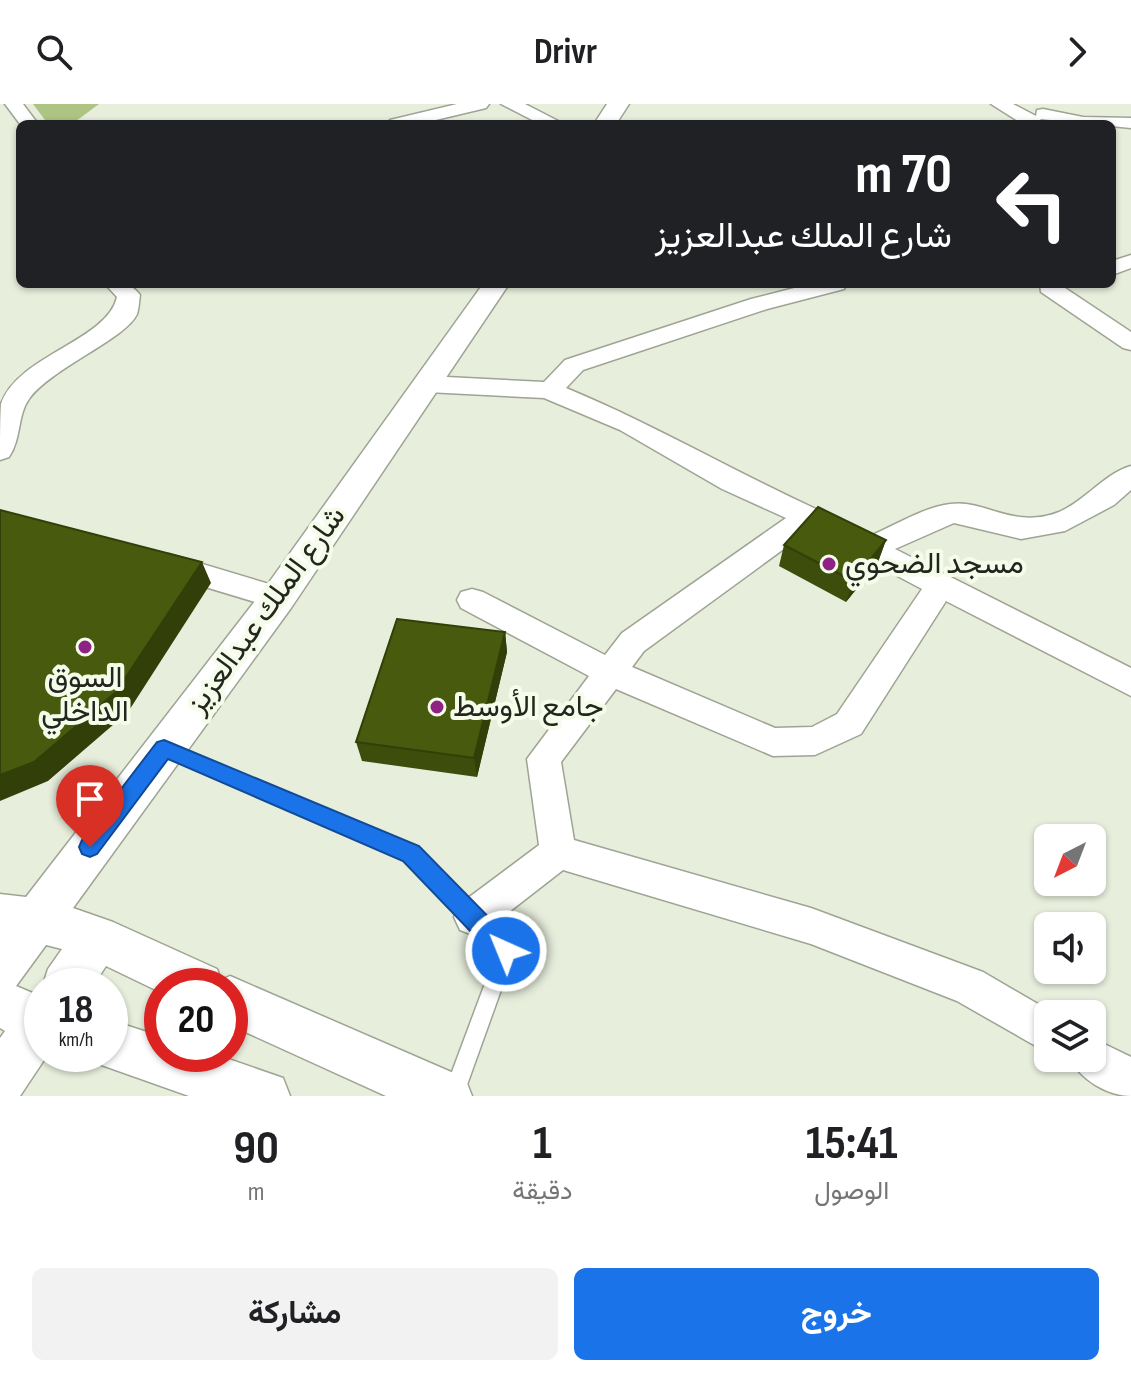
<!DOCTYPE html>
<html lang="ar">
<head>
<meta charset="utf-8">
<style>
	:root { --surface:#fff; --page:#f2f2f2; --text:#202124; --muted:#757577; --accent:#1a73e8 }
	body { margin:0; font-family:"Sofia Sans Condensed",Vazirmatn,sans-serif; background:var(--page); color:var(--text); direction:rtl; height:100vh; display:flex; flex-direction:column; font-size:30px; white-space:nowrap }
	* { box-sizing:border-box; margin:0 }
	p { font-size:26px; color:var(--muted) }
	.icon { flex:none; width:44px; height:44px; fill:none; stroke:currentColor; stroke-width:2; stroke-linecap:round; stroke-linejoin:round }
	.map { position:relative; height:992px; overflow:hidden; direction:ltr }
	.details { display:flex; flex-direction:column; background:var(--surface); flex:1 }
	.details>* { flex:none }
	.banner { position:absolute; left:16px; top:16px; width:1100px; height:168px; border-radius:12px; box-shadow:0 2px 6px #0004; direction:rtl; background:#202124; color:#fff; overflow:hidden }
	.needle { width:52px; rotate:222deg }
	.buttons { position:absolute; left:1034px; top:720px; display:grid; gap:16px }
	.buttons a { display:grid; place-items:center; width:72px; height:72px; border-radius:12px; background:var(--surface); box-shadow:0 2px 6px #0004; font-size:40px }
	.speed { position:absolute; left:24px; top:864px; display:flex; gap:16px; font-size:40px; font-weight:700; text-align:center }
	.speed>* { display:grid; place-content:center; width:104px; height:104px; border-radius:50%; background:var(--surface); box-shadow:0 2px 6px #0004; line-height:1 }
	.speed small { font-size:20px; font-weight:400 }
	.speed .limit { border:12px solid #d22; background:#fff; color:#111 }
	.pin { position:absolute; display:grid; place-items:center; width:68px; height:68px; color:#fff; margin:-82px -34px; border-radius:50% 50% 50% 0; rotate:-45deg; box-shadow:0 0 8px #0007 }
	.pin .icon { rotate:45deg }
	.me { position:absolute; width:88px; margin:-44px; rotate:316deg; stroke-linejoin:round; filter:drop-shadow(0 0 6px #0008) }
	.turn { display:flex; align-items:center; gap:28px; height:168px; padding:0 32px; font-size:36px }
	.turn .icon { width:104px; height:104px; stroke-width:2.5 }
	.turn b { display:block; font-size:56px; line-height:68px }
	.eta { display:flex; justify-content:space-evenly; align-items:center; height:136px; text-align:center }
	.eta b { font-size:48px; font-weight:700; line-height:56px }
	.cta { display:flex; gap:16px; margin-top:auto; padding:16px 32px }
	.cta a { flex:1; height:92px; border-radius:12px; background:var(--accent); color:#fff; font-size:32px; font-weight:700; line-height:92px; text-align:center }
	.cta a+a { background:var(--page); color:var(--text) }
	header { display:flex; justify-content:space-between; align-items:center; height:104px; padding:0 32px; background:var(--surface); font-size:36px; font-weight:700 }
	.map>svg:first-child { display:block }
	.green { fill:#aec482 }
	.lines { fill:none; stroke-linecap:round; stroke-linejoin:round }
	.service-casing { stroke:#9ea493; stroke-width:3 }
	.minor-casing { stroke:#9ea493; stroke-width:3 }
	.tertiary-casing { stroke:#9ea493; stroke-width:3 }
	.service { fill:#fff; fill-rule:evenodd }
	.minor { fill:#fff; fill-rule:evenodd }
	.tertiary { fill:#fff; fill-rule:evenodd }
	.wall { fill:#3d4d0b }
	.shaded-wall { fill:#323f09 }
	.building { fill:#475a0d; stroke:#323f09; stroke-width:2 }
	.route { fill:#1a73e8; stroke:#114b97; stroke-width:2 }
	.poi-dot { fill:#8e2285; stroke:#f5fce9; stroke-width:3 }
	.labels { text-anchor:middle; dominant-baseline:central; stroke-width:8; stroke-linejoin:round; paint-order:stroke }
	.poi-label { font-size:30px; fill:#23261f; stroke:#f5fce9; text-anchor:start }
	.street-label { font-size:30px; fill:#23261f; stroke:#f5fce9 }
</style>
</head>
<body>
<header><svg class="icon" aria-label="forward" viewBox="0 0 24 24"><path d="M9 5l7 7-7 7"/></svg>Drivr<svg class="icon" aria-label="search" viewBox="0 0 24 24"><circle cx="10" cy="10" r="6"/><path d="M15 15l6 6"/></svg></header>
<div class="map">
<svg width="1131" height="992" viewBox="0 0 1131 992">
	<rect width="100%" height="100%" fill="#e7eedc"/>
	<!-- green -->
	<path class="green" d="M33,0h66l-27,20h-24z"/>
	<g class="lines">
		<defs>
			<path id="service" d="M168,639l249,104 95,98 3,6 -52,145h-20l53,-142 -91,-95 -243,-104 -2,-5 2,-5z"/>
			<path id="minor" d="M5,0h18l15,20h-18z
				M457,0h32l-3,4 -67,16h-32l3,-4z
				M501,0h24l39,20h-24z
				M991,0h22l23,12 1,-6 6,-1 40,8 48,1v10l-91,-9 5,5h-22z
				M1131,151v13l-19,7v-14z
				M105,180c15,0 26,-2 35,11 -1,6 -1,13 -3,19 -10,24 -87,55 -108,85 -12,17 -7,38 -20,58l-9,3c0,-17 0,-41 1,-56 17,-49 106,-63 116,-107z
				M810,180h37l-3,5 -77,20 -184,61 -17,18c87,36 167,83 252,122l4,7 -4,7 -174,127 -12,16 143,61 37,-1 25,-13 85,-125 -87,-46 -4,-7 4,-7 10,-3 25,10c24,-10 54,-29 80,-32 35,-5 63,26 109,8 26,-11 46,-39 72,-46v24l-17,15 -49,26 -44,8 -67,-16 -59,26 236,119v28l-185,-95 -85,133 -46,21 -42,1 -157,-67 -55,73 13,78 237,68 172,64 72,42h-7v39l-91,-52 -146,-57 -248,-74 -77,60 -13,5 -13,-5 -6,-13 6,-13 79,-59 -12,-86 62,-83 -128,-68 -4,-8 4,-8 11,-3 11,3 122,63 17,-22 164,-115 -64,-29 -102,-59 -76,-32 -117,-6 -12,-8 12,-8 117,6 21,-22 186,-61z
				M1040,180h19l72,48v18l-8,-2 -82,-56z
				M169,450l120,36 4,8 -4,8 -11,3 -119,-36 -5,-8 5,-8z
				M1092,934l39,19v39c-23,0 -52,-17 -61,-38h22z"/>
			<path id="tertiary" d="M607,0h22l-13,20h-22z
				M483,180h26l-218,324 -218,300 40,14 104,47 4,11 9,-4 235,102 7,18h-86l-156,-71v-39h-68v7l-56,-27 -13,20 -51,2 6,-19 14,-20 -16,-4 -30,41 26,11v57h6l-28,42h-20v-58l5,-7 -5,-3v-134l26,3 239,-309z
				M110,916l52,17v17h52l69,24 7,18h-101l-96,-34 -4,-8h21z"/>
		</defs>
		<!-- service casing -->
		<use href="#service" class="service-casing"/>
		<!-- minor casing -->
		<use href="#minor" class="minor-casing"/>
		<!-- tertiary casing -->
		<use href="#tertiary" class="tertiary-casing"/>
		<!-- service -->
		<use href="#service" class="service"/>
		<!-- minor -->
		<use href="#minor" class="minor"/>
		<!-- tertiary -->
		<use href="#tertiary" class="tertiary"/>
	</g>
	<!-- wall -->
	<path class="wall" d="M886,436l-8,22 -32,40 -67,-36 5,-21z
		M505,528l2,20 -30,125 -115,-16 -6,-19z"/>
	<!-- shaded-wall -->
	<path class="shaded-wall" d="M886,436l-8,22 -32,40 7,-21z
		M202,458l9,21 -83,129 -80,69 -48,20v-26z
		M505,528l2,20 -30,125 -3,-19z"/>
	<!-- building -->
	<path class="building" d="M818,403l68,33 -33,41 -69,-36z
		M0,406l202,52 -86,130 -82,70 -34,13z
		M397,515l108,13 -31,126 -118,-16z"/>
	<!-- route -->
	<path class="route" d="M164,636l255,106 95,97 3,8 -3,8 -8,4 -9,-4 -94,-98 -235,-102 -71,95 -7,3 -8,-3 -3,-7 3,-7 75,-98z"/>
	<!-- markers -->
	<g class="poi-dot">
		<circle cx="829" cy="460" r="8"/>
		<circle cx="85" cy="543" r="8"/>
		<circle cx="437" cy="603" r="8"/>
	</g>
	<g class="labels">
		<!-- poi labels -->
		<g class="poi-label">
			<text x="845" y="460">مسجد الضحوي</text>
			<text x="85" y="574" text-anchor="middle">السوق<tspan x="85" dy="34">الداخلي</tspan></text>
			<text x="453" y="603">جامع الأوسط</text>
		</g>
		<!-- street labels -->
		<g class="street-label">
			<text transform="translate(266 506) rotate(-54)">شارع الملك عبدالعزيز</text>
		</g>
	</g>
</svg>
<div class="buttons">
<a><svg class="needle" viewBox="-14 -14 28 28"><path d="M0-13l5 13h-10z" fill="#e53935"/><path d="M0 13l5-13h-10z" fill="#757577"/></svg></a>
<a><svg class="icon" aria-label="sound" viewBox="0 0 24 24"><path d="M4 9h4l5-4v14l-5-4H4zM17 9q2 3 0 6"/></svg></a>
<a><svg class="icon" aria-label="layers" viewBox="0 0 24 24"><path d="M12 4l9 5-9 5-9-5zM3 14l9 5 9-5"/></svg></a>
</div>
<div class="speed"><div>18<small>km/h</small></div><div class="limit">20</div></div>
<div class="pin" style="left:90px;top:743px;background:#d93025"><svg class="icon" aria-label="arrive" viewBox="0 0 24 24"><path d="M6 21V4h12l-3 4 3 4H6"/></svg></div>
<svg class="me" style="left:506px;top:847px" viewBox="-20 -20 40 40"><circle r="17" fill="#1a73e8" stroke="#fff" stroke-width="3"/><path d="M0-11L8 9 0 5-8 9z" fill="#fff"/></svg>
<div class="banner">
<div class="turn"><svg class="icon" aria-label="left" viewBox="0 0 24 24"><path d="M17 20v-9H6M10 6l-5 5 5 5"/></svg><div><b>70 m</b>شارع الملك عبدالعزيز</div></div>
</div>
</div>
<section class="details">
<div class="eta">
<div><b>15:41</b><p>الوصول</p></div>
<div><b>1</b><p>دقيقة</p></div>
<div><b>90</b><p>m</p></div>
</div>
<div class="cta"><a>خروج</a><a>مشاركة</a></div>
</section>
</body>
</html>
